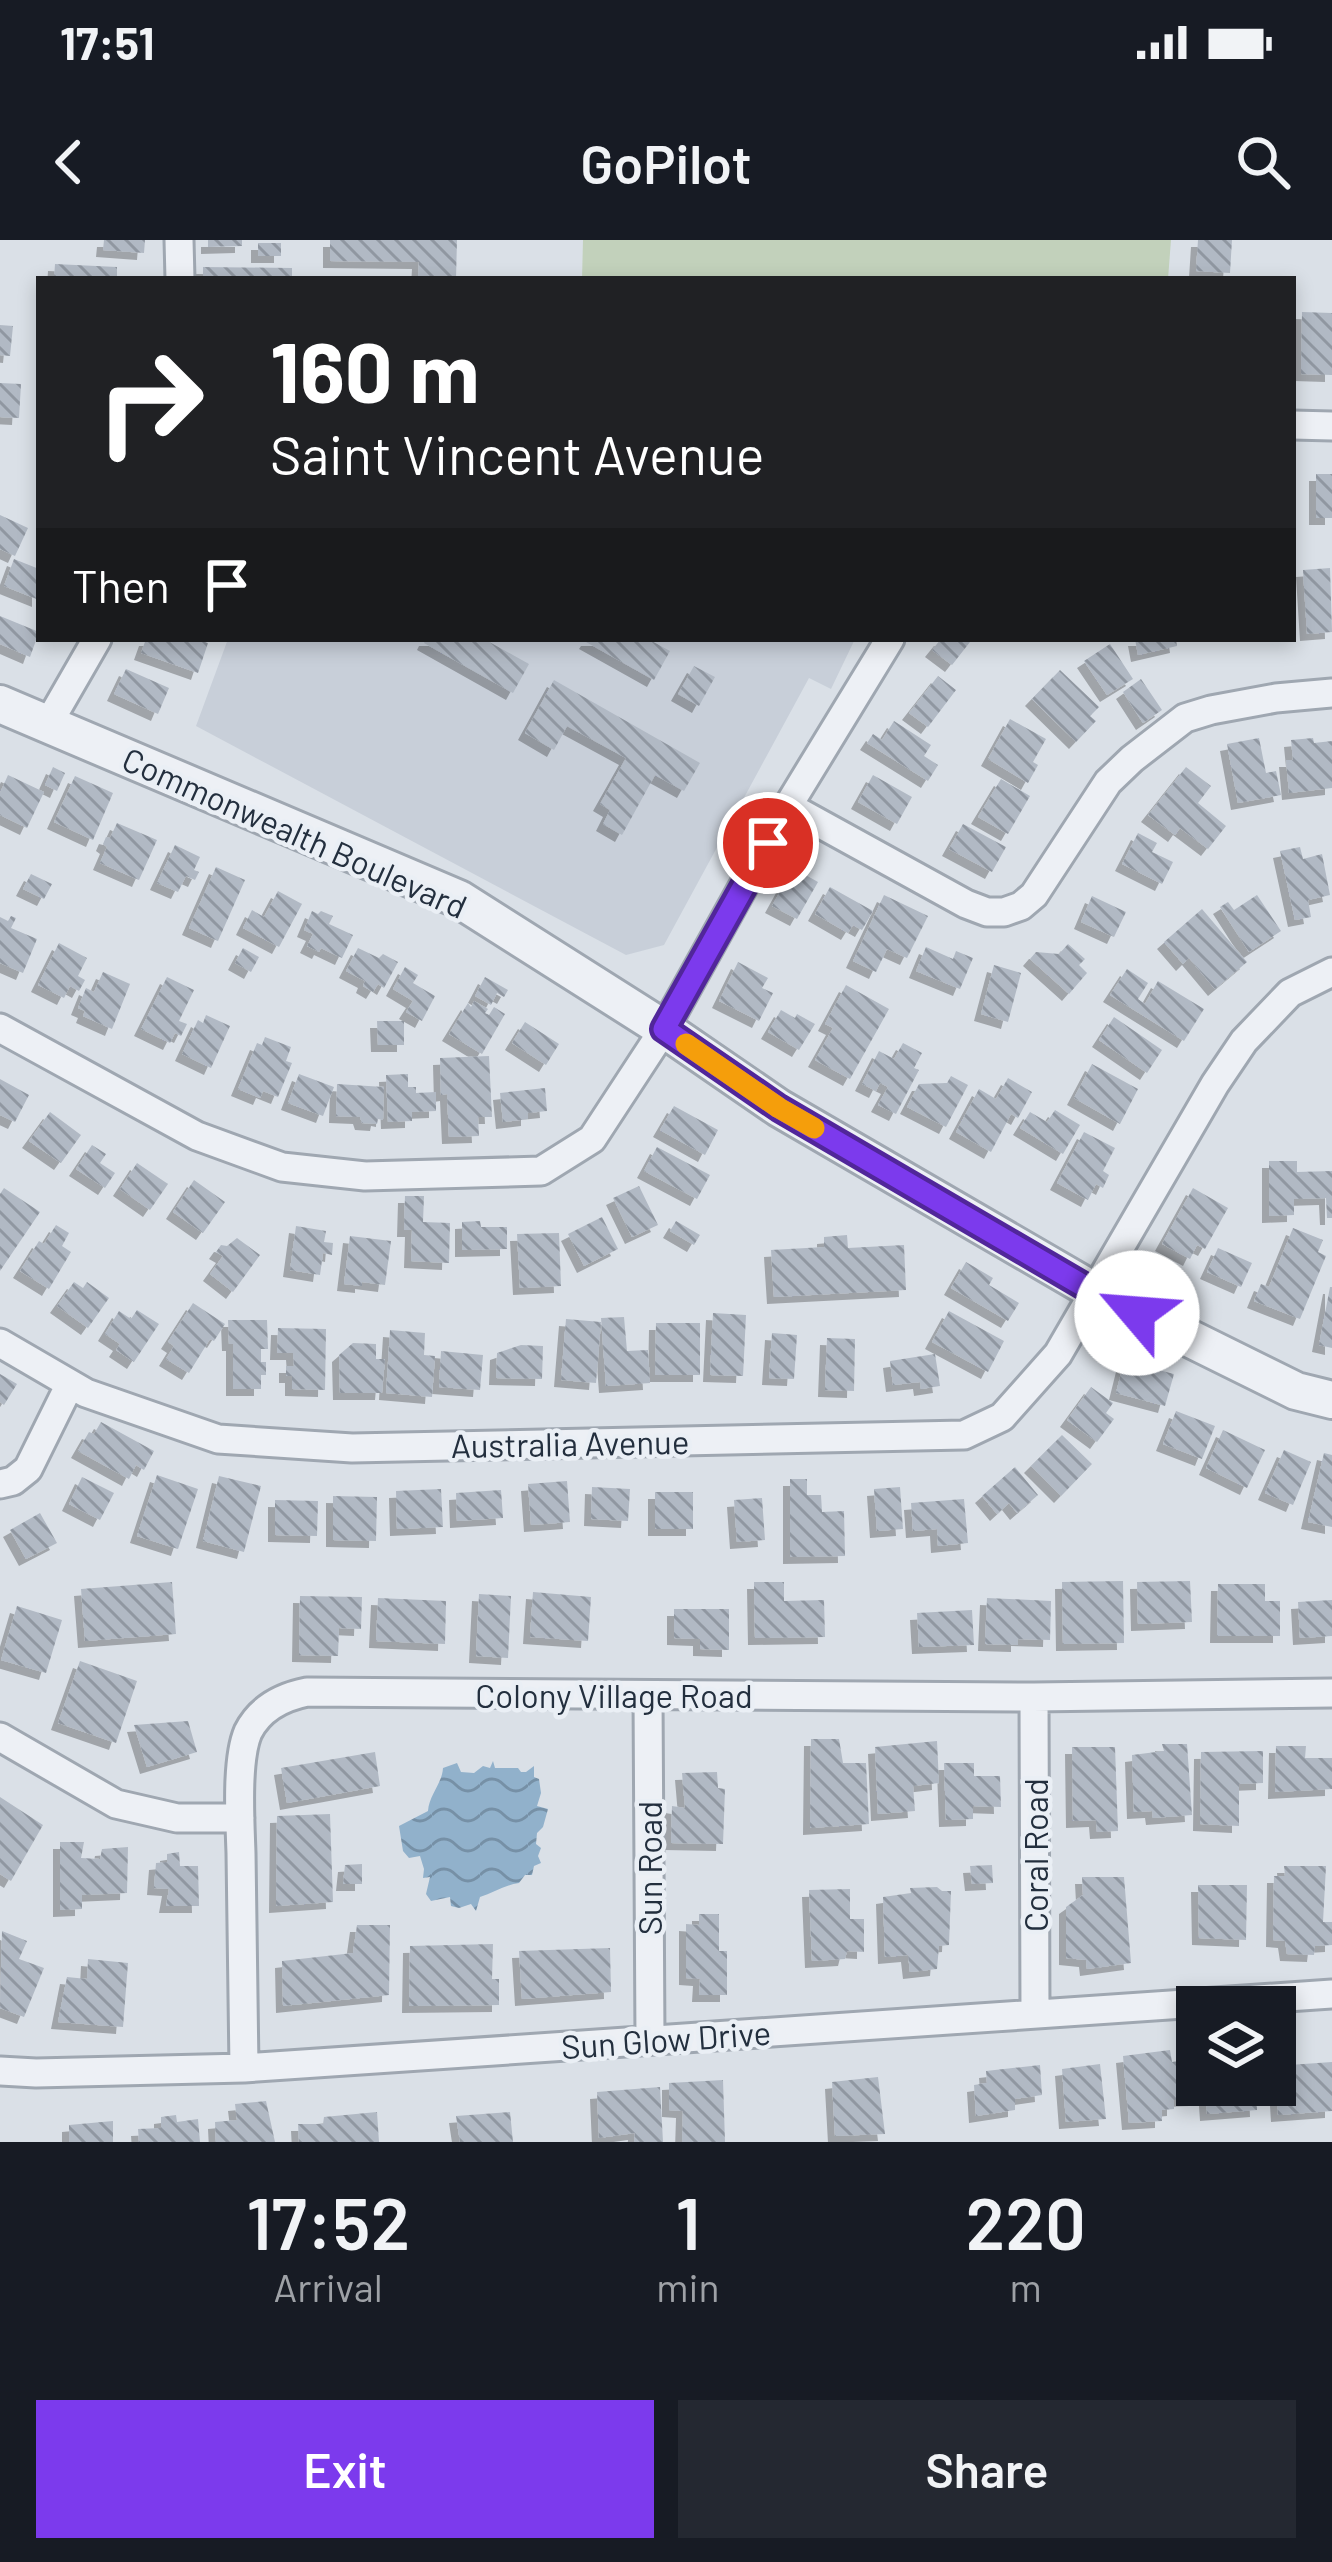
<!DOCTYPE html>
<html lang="en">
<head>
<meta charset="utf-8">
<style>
	:root { --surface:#171b24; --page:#242831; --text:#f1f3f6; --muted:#9ea1a6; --accent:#7c3aed }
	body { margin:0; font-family:Barlow,sans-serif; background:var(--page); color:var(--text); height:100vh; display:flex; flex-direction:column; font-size:45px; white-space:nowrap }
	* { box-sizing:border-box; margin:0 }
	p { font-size:39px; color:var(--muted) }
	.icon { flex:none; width:66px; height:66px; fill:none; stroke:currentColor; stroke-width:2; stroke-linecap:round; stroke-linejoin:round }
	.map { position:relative; height:1902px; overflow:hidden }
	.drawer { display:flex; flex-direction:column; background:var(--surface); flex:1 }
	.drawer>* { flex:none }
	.hud { position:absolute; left:36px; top:36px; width:1260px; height:366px; border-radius:0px; box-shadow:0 6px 18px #0003; background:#202124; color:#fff; overflow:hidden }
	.fabs { position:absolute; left:1176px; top:1746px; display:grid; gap:24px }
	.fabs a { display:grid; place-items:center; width:120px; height:120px; border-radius:0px; background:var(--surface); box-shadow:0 6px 18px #0003; font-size:60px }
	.pin { position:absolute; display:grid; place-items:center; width:102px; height:102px; color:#fff; margin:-51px; border:6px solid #fff; border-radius:50%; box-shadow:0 3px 12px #0007 }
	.me { position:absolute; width:132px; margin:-66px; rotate:297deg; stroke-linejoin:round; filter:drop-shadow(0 0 9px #0008) }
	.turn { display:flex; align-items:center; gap:42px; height:252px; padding:0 36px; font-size:54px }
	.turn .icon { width:156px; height:156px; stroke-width:2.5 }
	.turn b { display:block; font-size:84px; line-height:102px }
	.then { display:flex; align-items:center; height:114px; padding:0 36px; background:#0003; gap:24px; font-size:45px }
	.eta { display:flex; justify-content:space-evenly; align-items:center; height:204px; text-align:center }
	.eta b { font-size:72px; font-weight:600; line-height:84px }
	.action { display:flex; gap:24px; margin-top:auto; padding:24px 36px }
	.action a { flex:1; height:138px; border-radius:0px; background:var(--accent); color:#fff; font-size:48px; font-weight:600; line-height:138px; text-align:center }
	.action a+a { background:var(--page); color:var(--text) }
	.status { display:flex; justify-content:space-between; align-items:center; height:84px; padding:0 60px; background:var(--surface); direction:ltr }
	.status svg { height:33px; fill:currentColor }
	header { display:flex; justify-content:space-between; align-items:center; height:156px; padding:0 36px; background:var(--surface); font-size:54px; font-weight:600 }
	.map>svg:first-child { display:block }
	.built { fill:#c8cfd9 }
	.park { fill:#c2d1bb }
	.water { fill:url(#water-waves) }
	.building { fill:url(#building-back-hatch); filter:url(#shadow) }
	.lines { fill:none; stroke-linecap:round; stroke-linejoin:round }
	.minor-casing { stroke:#9fa7b1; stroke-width:33 }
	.tertiary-casing { stroke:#9fa7b1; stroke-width:42 }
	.minor { stroke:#edf0f5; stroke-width:27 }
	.tertiary { stroke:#edf0f5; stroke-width:36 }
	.route-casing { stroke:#51269a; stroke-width:30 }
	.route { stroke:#7c3aed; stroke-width:21 }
	.slow { stroke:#f59e0b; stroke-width:21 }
	.labels { text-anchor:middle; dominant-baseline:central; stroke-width:9; stroke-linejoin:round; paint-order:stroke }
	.street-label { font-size:33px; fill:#232f3e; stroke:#eaeff5 }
</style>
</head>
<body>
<div class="status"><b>17:51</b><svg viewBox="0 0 49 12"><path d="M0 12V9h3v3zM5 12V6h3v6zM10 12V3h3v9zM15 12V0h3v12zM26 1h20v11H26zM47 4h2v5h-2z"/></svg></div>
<header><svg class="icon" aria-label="back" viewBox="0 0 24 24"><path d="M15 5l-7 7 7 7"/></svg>GoPilot<svg class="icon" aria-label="search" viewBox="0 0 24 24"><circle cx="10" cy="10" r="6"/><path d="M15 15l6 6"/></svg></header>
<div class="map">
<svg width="1332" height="1902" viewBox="0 0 1332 1902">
	<defs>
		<pattern id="water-waves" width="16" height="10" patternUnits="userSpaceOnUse" patternTransform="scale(3)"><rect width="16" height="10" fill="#91b1cb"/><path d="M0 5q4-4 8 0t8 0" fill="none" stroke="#7690a6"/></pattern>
		<pattern id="building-back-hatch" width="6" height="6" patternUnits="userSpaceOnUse" patternTransform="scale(3)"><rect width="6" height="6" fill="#b1b9c4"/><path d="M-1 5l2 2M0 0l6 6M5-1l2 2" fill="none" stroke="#9097a1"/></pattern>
		<filter id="shadow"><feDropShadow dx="-7" dy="7" stdDeviation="0" flood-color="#0004"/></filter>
	</defs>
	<rect width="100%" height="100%" fill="#dae0e7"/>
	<!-- built -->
	<path class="built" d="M228,399h627l-24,50 -22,-11 -145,267 -38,10 -430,-229z"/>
	<!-- park -->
	<path class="park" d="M583,0h588l-3,39h-586z"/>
	<!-- water -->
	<path class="water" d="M493,1521l2,7h23l3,4h5l8,-6v11l5,2 2,14 -4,13 11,3 -5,18 -6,6 -1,11 5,4 -3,8 3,7 -7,3 -2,9h-7l-6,8c-14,2 -26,10 -39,14l-4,14 -5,-7 -12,4 -8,-2 -1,-9 -19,4 -5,-7 4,-17 -7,1 1,-9 -4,-13 -11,2 -6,-7 -4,-25 29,-15c1,-16 14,-27 15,-43l14,-5 4,9 13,1 9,-7 7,2z"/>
	<!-- building -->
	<path class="building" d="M104,0h41l-1,13 -41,-3z
		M208,0h34v6l-34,1z
		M330,0h127l-1,39h-38l1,-17 -89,-1z
		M1198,0h34l-2,33 -34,-2z
		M258,3h23v13h-23z
		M55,24l62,3v12h-63z
		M203,27l89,1v11h-89z
		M1302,72l30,1v62l-31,-1z
		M0,85l13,1 -3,30 -10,-1z
		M0,143l21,1 -2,34 -19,-1z
		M1316,234h16v44h-16z
		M0,275l28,13 -13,28 -15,-7z
		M14,319l25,10v31l-35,-14z
		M1330,328l2,64 -25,2 -4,-64z
		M0,376l39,16 -9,25 -30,-13z
		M146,399h50l12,4 -10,30 -57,-20z
		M426,399h58l45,25 -16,29 -89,-50z
		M588,399h60l22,12 -16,29 -68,-38z
		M941,399h26l3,3 -18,23 -20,-15z
		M1135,399h41l1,7 -39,9z
		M1110,404l23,35 -26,16 -23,-34z
		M694,426l21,11 -16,29 -21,-12z
		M126,429l43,19 -11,26 -44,-20z
		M1060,430l39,37 -9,9 6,5 -20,21 -44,-43z
		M938,436l18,14 -28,37 -19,-14z
		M1141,439l21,31 -19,13 -20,-31z
		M554,440l146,83 -16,28 -29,-16 -33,60 -19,-11 7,-14 -10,-6 26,-46 -59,-32 -13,24 -29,-17z
		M1010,479l36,20 -13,23 5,3 -10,18 -40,-24z
		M894,481l37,24 -7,11 14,9 -10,16 -61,-38 6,-9 9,6z
		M1259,498l7,35 10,-2 5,24 -43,8 -11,-59z
		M1313,498l1,5 18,-2v47l-43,5 -3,-33h7l-2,-20z
		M53,527l12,6 -8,18 -12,-6z
		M1186,527l25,19 -13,17 28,23 -18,23 -28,-21 -5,7 -27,-20z
		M8,535l36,17 -17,36 -27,-13v-22z
		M873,535l39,22 -15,27 -39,-22z
		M75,536l38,17 -20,47 -39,-18z
		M1001,539l29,17 -22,38 -30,-17z
		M117,583l40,17 -18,40 -39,-17 7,-16 -4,-3 3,-7 4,1z
		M963,584l43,23 -14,25 -43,-23z
		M1138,593l19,10 -5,9 21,10 -11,22 -40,-20z
		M175,605l25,12 -6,13 5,2 -4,8 -9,-4 -8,16 -21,-9z
		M1300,607l3,12 19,-5 8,41 -22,5 3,17 -16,3 -15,-69z
		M216,627l29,13 -27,61 -29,-13z
		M793,628l25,14 -21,37 -25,-13z
		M31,634l21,10 -8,15 -21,-10z
		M830,647l43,24 -11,19 -9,-5 -5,8 -33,-19z
		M278,651l24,13 -23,43 -36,-19 9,-18 12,7z
		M884,655l44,21 -21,42 -20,-9 -11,23 -23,-11z
		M1257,655l24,36 -32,21 -29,-45 8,-5 6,8z
		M1092,656l34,16 -12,25 -33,-15z
		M1202,669l45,53 -32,27 -26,-31 -6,6 -19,-22z
		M312,671l6,3 3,-3 12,5 -4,8 24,11 -11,23 -21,-10 -2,4 -12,-6 6,-12 -9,-4z
		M11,676l5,2 -5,10 26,11 -14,34 -23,-10v-46l8,4z
		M59,703l28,15 -9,18 7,4 -6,11 -9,-5 -6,12 -26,-13z
		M1068,704l17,15 -6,6 8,8 -18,21 -39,-35 6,-7 23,2z
		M926,707l27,12 3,-8 17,7 -13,31 -44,-18z
		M243,708l16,9 -8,15 -16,-9z
		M358,708l21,10 4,-4 15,8 -14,26 -6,-4 -5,8 -10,-6 2,-5 -19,-10z
		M738,722l30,16 -6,10 11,5 -14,28 -40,-20z
		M994,725l27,8 -13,49 -27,-8z
		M405,727l13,8 -5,8 22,13 -13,25 -16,-9 7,-11 -20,-12z
		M1127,729l21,14 -10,16 7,5 13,-23 46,28 -20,32 -74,-46z
		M103,732l27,12 -18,45 -29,-13 2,-5 -7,-3 8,-20 8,4z
		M167,737l27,13 -15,31 8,3 -6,12 -6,-3 -5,10 -29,-14z
		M485,737l23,13 -4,7 -7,-4 -6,12 -16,-9z
		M846,745l43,24 -39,70 -35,-19 18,-32 -8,-4z
		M474,761l14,8 -3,4 4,2 5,-8 11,7 -23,40 -33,-20 19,-31 3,4z
		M781,770l14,8 2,-4 18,10 -16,26 -31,-18z
		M206,775l24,11 -19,42 -29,-14 16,-34 5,3z
		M1114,777l48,33 -15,23 -48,-33z
		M377,781h27v24h-26z
		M525,782l34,22 -13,21 -34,-22z
		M265,797l26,10 -5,14 6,2 -14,34 -15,-6 -3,7 -22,-9 19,-46 5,2z
		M903,803l19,10 -8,15 5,2 -23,44 -18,-9 10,-18 -8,-4 -4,8 -14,-7 17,-33 15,8z
		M489,816l3,61h-14l1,19 -30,1 -2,-43 -6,1 -1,-37z
		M1092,824l46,25 -18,35 -46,-26z
		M299,834l35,13 -11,29 -35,-13z
		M408,834v13h8v6l20,-1v19l-24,1v9l-24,1 -2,-47z
		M951,836l17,9 -22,42 -39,-20 12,-23 28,-1z
		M1008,838l24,14 -14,26 -7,-4 -20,38 -35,-20 23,-43 17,10z
		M0,839l29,16 -14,27 -15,-7z
		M337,844l47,3 -1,33 -5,-1 -1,5 -15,-1 -2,-6 -24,-1z
		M545,848l2,23 -19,2v6l-25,3 -3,-29z
		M674,866l44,24 -13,25 -45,-25z
		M1055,870l25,15 -17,29 -43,-26 10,-16 17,10z
		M50,872l31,23 -20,28 -32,-22z
		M1084,892l31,16 -12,23 6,4 -6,13 -7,-4 -8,16 -31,-17z
		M92,905l14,9 -6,9 15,10 -10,15 -29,-19z
		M657,907l53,28 -13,24 -53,-28z
		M1269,921h28v11l35,-1v47h-5l-1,-20 -32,1v16l-25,1z
		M137,923l31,21 -18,26 -30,-21z
		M194,940l31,22 -22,31 -30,-21z
		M639,946l19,39 -26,12 -19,-39z
		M4,948l36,24 -40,59v-77z
		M1193,948l35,20 -23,41 -8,-4 -7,14 -28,-15z
		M405,956h19l-1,26 27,1 -1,40 -38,-2 1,-31h-8z
		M602,977l16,32 -34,17 -16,-32z
		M480,981l1,6h26v22l-45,1v-28z
		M676,981l24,14 -6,10 -24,-14z
		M56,985l13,8 -7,13 9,6 -22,37 -29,-18 19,-30 5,3z
		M296,986l30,5 -2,11 9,1 -1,12 -9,-2 -3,22 -30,-5z
		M1293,988l30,12 -5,12 8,4 -26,63 -46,-18 7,-17 8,3z
		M559,993l2,53 -41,2 -3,-54z
		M847,995l1,13 56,-3 2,45 -132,7 -3,-47 53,-3v-10z
		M350,996l41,5 -6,44 -23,-3v4l-18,-2z
		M237,998l23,17 -27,37 -23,-18 13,-18 -7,-4 5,-7 6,1z
		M1218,1008l34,15 -11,24 -34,-15z
		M966,1022l27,16 -4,7 30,18 -11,18 -57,-33z
		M74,1042l9,6 4,-6 22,16 -21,30 -31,-22z
		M1330,1047h2v61l-13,-3z
		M193,1063l32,21 -11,17 -4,-2 -21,34 -23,-14 8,-13 -6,-4z
		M137,1070l22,14 -25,38 -18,-12 4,-6 -15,-10 14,-23 12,8z
		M949,1071l55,30 -16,31 -56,-30z
		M713,1073l33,2 -3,61 -33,-1z
		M624,1077l3,34 21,-1 2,33 -44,3 -5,-68z
		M566,1079l35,3 -5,61 -35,-3z
		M228,1080h39l1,29h-7v13h5v13h-5v14h-28v-45h-4z
		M656,1083h44v52h-45z
		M278,1088l48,1 -1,61 -33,-1v-13h-6v-10h8l-1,-13h-16z
		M390,1090l35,3 -1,22 11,1 -3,41 -46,-4z
		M772,1093l25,2 -3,44 -25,-1z
		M827,1098l28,1 -1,52 -29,-1z
		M353,1103l23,1v15h9l-3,34h-42l-1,-38z
		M521,1105l22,1 -1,33 -46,-1 1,-25z
		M441,1111l42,4 -3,35 -41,-3z
		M935,1114l5,32 -19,3 -1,-7 -27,3 -3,-24z
		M1124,1121l50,13 -9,32 -49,-13z
		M0,1134l17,10 -13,21 -4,-3z
		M1091,1147l22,16 -7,10 8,6 -17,23 -30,-22z
		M1176,1171l39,15 -13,33 -39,-15z
		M101,1182l53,29 -10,19 -8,-5 -7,14 -51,-28 11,-19 5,2z
		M1223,1190l42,20 -18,38 -41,-20z
		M1062,1195l30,29 -31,32 -30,-30z
		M1284,1210l27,12 -18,43 -28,-12z
		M1324,1213l8,2v72l-24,-5z
		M1015,1227l23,28 -21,18 -8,-10 -12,11 -15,-18z
		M157,1235l41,14 -20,60 -41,-13z
		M219,1236l42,10 -17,66 -41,-11z
		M82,1237l32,16 -14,27 -31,-16z
		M790,1239h17v16h14l1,17 22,-1 1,45 -55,1z
		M567,1241l3,41 -39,3 -3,-41z
		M592,1247l38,2 -2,32 -37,-2z
		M900,1247l3,42 -26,2 -3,-42z
		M441,1249l2,38 -46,2 -1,-38z
		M501,1250l2,28 -46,3 -1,-28z
		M655,1252h38v37h-38z
		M333,1256l44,1 -1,44 -43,-1z
		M762,1258l3,42 -28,2 -3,-42z
		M964,1259l4,44 -30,3 -1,-17 -24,2 -2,-28z
		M275,1260l43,1 -1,35 -42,-1z
		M40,1273l17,30 -31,16 -16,-29z
		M1123,1341l1,62 -61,1 -1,-62z
		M1190,1341l2,41 -54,2 -1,-42z
		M172,1342l4,52 -91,7 -4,-52z
		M754,1342h30v19l40,-1 1,37 -70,1z
		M1218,1344h47v17h15v35h-63z
		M533,1352l58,5 -3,44 -58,-4z
		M479,1354l32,2 -3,62 -32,-2z
		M300,1356l62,1 -1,32 -22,-1 -1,28 -39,-1z
		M378,1358l68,3 -1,43 -69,-3z
		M987,1358l64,3 -1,39 -32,-1v6l-33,-1z
		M1332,1360v36l-32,2 -2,-36z
		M17,1366l45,14 -16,53 -45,-13z
		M674,1369h55v41l-29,-1v-10l-26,-1z
		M972,1370l2,35 -55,2 -2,-34z
		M80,1421l57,20 -21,62 -58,-20z
		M188,1481l9,31 -50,15 -13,-42z
		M811,1499h28l4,24h23l3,61 -59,4z
		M937,1501l2,42 -26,3 2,25 -37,3 -3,-67z
		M1162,1504h25l5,71 -39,3 -1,-7 -18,1 -2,-57 32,-4z
		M1276,1506h30l-1,12h27v31l-57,3z
		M1072,1507h43l3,84 -21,1 -1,-12 -23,1z
		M1263,1511v32l-24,1v42l-39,-2 1,-72z
		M375,1512l5,34 -93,17 -6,-35z
		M944,1523h30v13h26l1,31 -28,-1v13l-27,1z
		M717,1532l1,16 7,1 -2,55 -52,-1 1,-37 13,2 -3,-35z
		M0,1557l43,28 -32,56 -11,-7z
		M330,1574l3,88 -57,4 1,-90z
		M60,1602h24l-3,16 19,1 2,-10 26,-2 -1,46 -45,2v14l-22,1z
		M179,1612l1,14h18l1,40h-33l3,-17 -15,-1 2,-25 11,-1v-8z
		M362,1624v20h-19l2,-19z
		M992,1625l1,18 -21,1 -2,-18z
		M1284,1626h42l-3,56h9v23l-17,1 -1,9 -27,-1 -2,-13 -12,-1 1,-64h11z
		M1082,1637h42l7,86 -44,6 -1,-9 -20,-2v-51l17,-12z
		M1198,1645h49l-1,55 -47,-2z
		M937,1647l5,4h9l-2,54 -10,1 -2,23 -27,3 -2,-17 -23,2 -2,-60 28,-4 -1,-5z
		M850,1649v30h14v33l-17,-1 -2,8 -33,2 -3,-71z
		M699,1674h20v37h8v44h-28l1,-16 -14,-1v-54l13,1z
		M357,1685h33l-1,70 -106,11 -1,-45 71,-8z
		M2,1691l25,10 -8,18 25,9 -20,49 -24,-9z
		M493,1704l-1,35h7v26l-90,1 1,-60z
		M610,1708l1,44 -89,7 -3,-48z
		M88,1719l40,4 -5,64 -65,-5 9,-45 20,2z
		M1170,1810l2,12 19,-3 5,40 -22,1v9l-12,1v11l-33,2 -6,-67z
		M1332,1822v49l-54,4 -3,-49z
		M1100,1824l6,55 -40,3 -4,-53z
		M1040,1825l2,30 -27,4v11l-39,6 -2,-31 13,-2 -1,-12z
		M878,1837l7,57 -50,2 -3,-54z
		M723,1840l2,62h-43l1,-31 -14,-1v-27z
		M1205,1845h51l1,25 -50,4z
		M660,1847l3,55h-29l1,-9 -36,5 -2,-46z
		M266,1861l9,41h-59l-1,-20 22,-2 -2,-16z
		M377,1872l2,30h-80l-1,-18h25l1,-7z
		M510,1872l3,30h-53l-4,-26z
		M176,1875l1,7 21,-3 2,23h-61l-1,-13 23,-1v-11z
		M113,1881v21h-44v-17z"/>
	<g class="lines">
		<defs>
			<path id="minor" d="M179,0l1,39
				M1293,185l39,1
				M48,484l49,-85
				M788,566l178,98 21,8h17l17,-6 13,-11 74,-113 24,-23 53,-41 26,-8 65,-12 56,-5
				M0,788l197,108 85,31 83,9 176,-5 51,-32 72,-110 124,-223 102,-167
				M0,1103l86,50 132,46 134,9 612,-13 38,-18 56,-63 157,-270 29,-43 46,-48 42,-21
				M0,1244l13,-3 15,-12 42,-85
				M648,1456l2,344
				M1034,1457l1,316
				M0,1497l116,67 61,14h63
				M244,1828c-1,-72 -2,-143 -3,-215 -1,-31 -5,-93 7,-121 12,-24 34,-35 59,-40l727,5 298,-4
				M0,1831l36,2 208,-5 1088,-74"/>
			<path id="tertiary" d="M0,464l459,195 205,130 115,79 315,183 202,100 36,9"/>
		</defs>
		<!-- minor casing -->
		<use href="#minor" class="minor-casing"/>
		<!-- tertiary casing -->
		<use href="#tertiary" class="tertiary-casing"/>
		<!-- minor -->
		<use href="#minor" class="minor"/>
		<!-- tertiary -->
		<use href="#tertiary" class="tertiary"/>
	</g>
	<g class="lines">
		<defs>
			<path id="route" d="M768,603l-104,186 115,79 315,184 43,21"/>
		</defs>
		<!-- route casing -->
		<use href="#route" class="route-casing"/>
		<!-- route -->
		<use href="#route" class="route"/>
		<!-- slow -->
		<path class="slow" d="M686,804l93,64 35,20"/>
	</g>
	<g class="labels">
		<!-- street labels -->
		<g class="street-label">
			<text transform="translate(295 592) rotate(24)">Commonwealth Boulevard</text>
			<text transform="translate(570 1203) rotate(-1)">Australia Avenue</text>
			<text x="614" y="1455">Colony Village Road</text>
			<text transform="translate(1035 1615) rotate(-90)">Coral Road</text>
			<text transform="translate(649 1628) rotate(-90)">Sun Road</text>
			<text transform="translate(666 1799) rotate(-4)">Sun Glow Drive</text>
		</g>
	</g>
</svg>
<div class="fabs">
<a><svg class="icon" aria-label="layers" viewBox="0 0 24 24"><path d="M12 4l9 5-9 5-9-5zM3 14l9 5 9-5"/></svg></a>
</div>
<div class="pin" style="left:768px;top:603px;background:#d93025"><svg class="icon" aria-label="arrive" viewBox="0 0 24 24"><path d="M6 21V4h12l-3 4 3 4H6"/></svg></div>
<svg class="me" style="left:1137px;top:1073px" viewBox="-20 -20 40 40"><circle r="19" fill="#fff"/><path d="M0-13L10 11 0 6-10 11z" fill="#7c3aed"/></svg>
<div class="hud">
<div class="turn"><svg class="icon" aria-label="right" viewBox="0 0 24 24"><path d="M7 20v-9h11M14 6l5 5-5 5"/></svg><div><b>160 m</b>Saint Vincent Avenue</div></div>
<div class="then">Then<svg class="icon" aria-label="arrive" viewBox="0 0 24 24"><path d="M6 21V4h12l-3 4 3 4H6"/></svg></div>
</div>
</div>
<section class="drawer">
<div class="eta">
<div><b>17:52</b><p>Arrival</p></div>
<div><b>1</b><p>min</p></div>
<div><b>220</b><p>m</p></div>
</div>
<div class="action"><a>Exit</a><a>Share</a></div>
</section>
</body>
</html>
